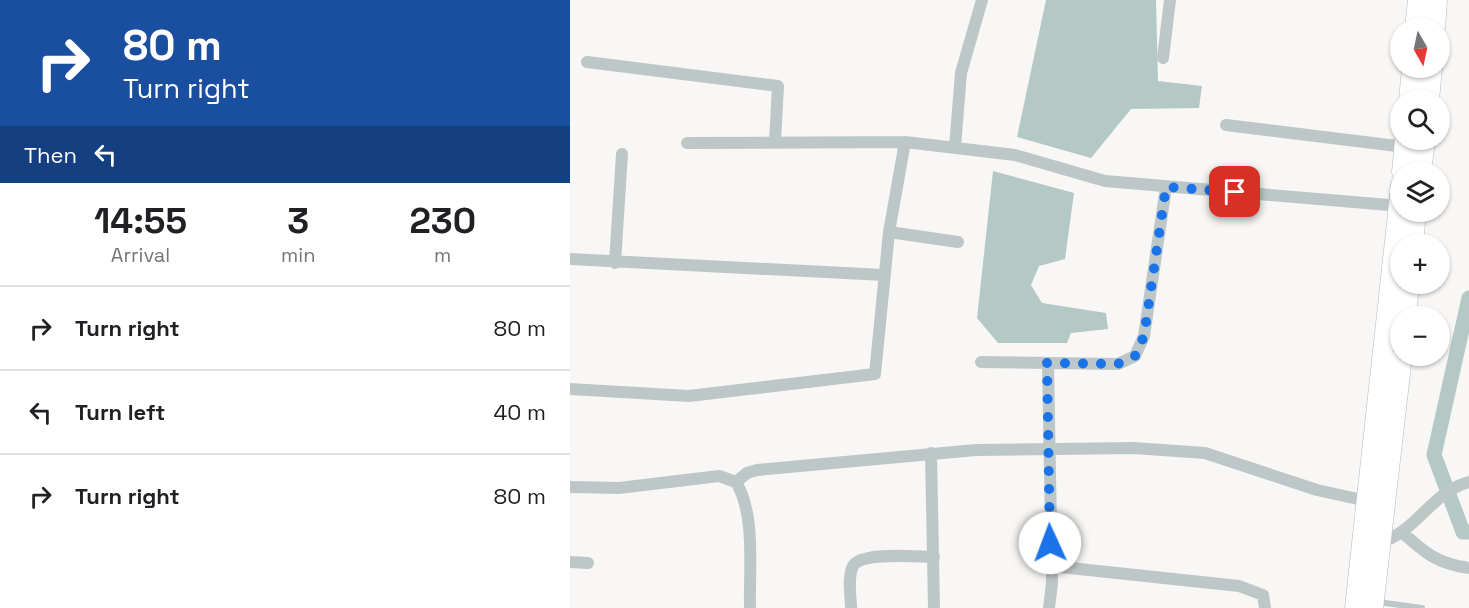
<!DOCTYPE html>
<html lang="en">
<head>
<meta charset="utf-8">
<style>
	:root { --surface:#fff; --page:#f2f2f2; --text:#202124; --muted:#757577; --line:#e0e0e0 }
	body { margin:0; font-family:"Space Grotesk",sans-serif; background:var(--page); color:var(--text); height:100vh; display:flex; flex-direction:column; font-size:22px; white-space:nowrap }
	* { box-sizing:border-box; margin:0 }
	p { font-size:20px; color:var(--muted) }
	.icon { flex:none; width:33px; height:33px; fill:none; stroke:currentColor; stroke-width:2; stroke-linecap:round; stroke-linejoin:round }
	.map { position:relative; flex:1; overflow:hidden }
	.side { display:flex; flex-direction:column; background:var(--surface); width:570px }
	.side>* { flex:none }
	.banner { background:#1a4fa0; color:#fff; overflow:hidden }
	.needle { width:39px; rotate:171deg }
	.controls { position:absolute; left:820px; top:18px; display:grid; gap:12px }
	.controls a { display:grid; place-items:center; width:60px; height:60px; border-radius:50%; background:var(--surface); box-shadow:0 2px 4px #0004; font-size:30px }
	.pin { position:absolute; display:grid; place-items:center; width:51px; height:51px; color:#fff; margin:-26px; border-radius:12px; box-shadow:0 3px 9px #0006 }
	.me { position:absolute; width:66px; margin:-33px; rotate:358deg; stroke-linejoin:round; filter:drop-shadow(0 0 4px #0008) }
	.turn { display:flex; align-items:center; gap:21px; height:126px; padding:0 24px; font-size:27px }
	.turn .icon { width:78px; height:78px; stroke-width:2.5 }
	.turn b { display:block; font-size:42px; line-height:51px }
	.then { display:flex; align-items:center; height:57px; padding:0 24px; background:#0003; gap:12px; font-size:22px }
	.eta { display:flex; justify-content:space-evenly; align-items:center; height:102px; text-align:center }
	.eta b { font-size:36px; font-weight:800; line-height:42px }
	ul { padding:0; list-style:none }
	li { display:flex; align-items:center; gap:18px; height:84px; padding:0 24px; border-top:2px solid var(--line) }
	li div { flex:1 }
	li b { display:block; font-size:22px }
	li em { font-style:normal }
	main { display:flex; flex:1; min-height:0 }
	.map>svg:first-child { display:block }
	.water { fill:#b4c8c6 }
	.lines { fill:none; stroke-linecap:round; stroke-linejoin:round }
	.canal { stroke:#b4c8c6; stroke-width:15 }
	.primary-casing { stroke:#b1bbbc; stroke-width:21 }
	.service { stroke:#bec7c7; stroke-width:6 }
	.minor { stroke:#bec7c7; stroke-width:12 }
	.primary { stroke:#fff; stroke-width:20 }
	.route { stroke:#1a73e8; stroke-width:10; stroke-dasharray:0 18 }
</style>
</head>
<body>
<main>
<section class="side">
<div class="banner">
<div class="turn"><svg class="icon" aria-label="right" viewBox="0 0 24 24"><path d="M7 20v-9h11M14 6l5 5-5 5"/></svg><div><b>80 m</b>Turn right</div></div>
<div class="then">Then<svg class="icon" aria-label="left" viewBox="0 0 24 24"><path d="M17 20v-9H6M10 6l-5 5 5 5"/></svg></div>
</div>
<div class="eta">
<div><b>14:55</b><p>Arrival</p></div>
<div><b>3</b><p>min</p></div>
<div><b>230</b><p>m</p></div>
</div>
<ul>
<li><svg class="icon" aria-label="right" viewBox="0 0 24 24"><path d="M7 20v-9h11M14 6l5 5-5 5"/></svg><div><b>Turn right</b></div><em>80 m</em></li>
<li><svg class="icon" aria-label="left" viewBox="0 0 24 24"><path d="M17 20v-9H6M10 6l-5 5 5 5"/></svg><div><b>Turn left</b></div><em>40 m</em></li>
<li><svg class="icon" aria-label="right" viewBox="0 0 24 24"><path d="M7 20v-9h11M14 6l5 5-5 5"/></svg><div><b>Turn right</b></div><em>80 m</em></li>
</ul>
</section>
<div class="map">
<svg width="899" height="608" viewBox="0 0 899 608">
	<rect width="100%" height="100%" fill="#f8f7f5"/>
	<!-- water -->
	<path class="water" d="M476,0h110l2,81 44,5 -3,22 -68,1 -40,49 -74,-21z
		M423,171l81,22 -9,66 -26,7 -8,19 11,18 64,10 2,16 -37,4 -4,10h-69l-21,-25z"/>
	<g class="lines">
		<!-- canal -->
		<path class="canal" d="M899,298l-35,157 29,77h6"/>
		<defs>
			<path id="primary" d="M845,28l3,-28
				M865,28l2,-28
				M839,100l3,-32
				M859,100l3,-32
				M832,172l3,-32
				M851,172l4,-32
				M843,244l3,-32
				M836,316l3,-32
				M785,608l46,-422
				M803,608l29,-252"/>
		</defs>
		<!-- primary casing -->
		<use href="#primary" class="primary-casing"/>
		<!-- service -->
		<path class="service" d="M808,602l44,6"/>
		<!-- minor -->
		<path class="minor" d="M593,58l7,-58
			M17,62l191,24 -3,56
			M656,125l179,22
			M117,143l218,-1 110,13 90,26 296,25
			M385,147l6,-74 21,-73
			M319,232l69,10
			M0,259l314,16
			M45,263l7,-109
			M411,362l137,2 17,-8 9,-20 22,-149
			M478,363l4,220 -3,25
			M0,389l119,7 186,-22 14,-142 16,-90
			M361,453l3,155
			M166,482l11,-9 10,-3 219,-20 158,-2 71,5 112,37 50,11
			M0,487l49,1 100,-12 17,6c20,33 13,88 14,126
			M833,533c22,20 35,31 66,35
			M807,543c38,-8 55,-52 92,-61
			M0,562l18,1
			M481,566l188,20 24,9 2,13
			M281,608c0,-12 -4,-30 2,-42 9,-15 65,-9 81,-9"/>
		<!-- primary -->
		<use href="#primary" class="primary"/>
	</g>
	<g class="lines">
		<!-- route -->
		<path class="route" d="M480,543l-3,-180 71,1 17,-8 9,-20 22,-149 69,5"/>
	</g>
</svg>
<div class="controls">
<a><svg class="needle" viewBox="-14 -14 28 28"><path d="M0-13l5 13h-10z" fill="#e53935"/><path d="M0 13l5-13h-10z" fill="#757577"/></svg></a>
<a><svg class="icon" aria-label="search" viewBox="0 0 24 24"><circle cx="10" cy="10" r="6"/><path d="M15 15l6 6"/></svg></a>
<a><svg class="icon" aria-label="layers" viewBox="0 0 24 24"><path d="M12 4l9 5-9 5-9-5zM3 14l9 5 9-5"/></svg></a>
<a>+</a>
<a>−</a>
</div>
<div class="pin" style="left:665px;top:192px;background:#d93025"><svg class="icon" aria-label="arrive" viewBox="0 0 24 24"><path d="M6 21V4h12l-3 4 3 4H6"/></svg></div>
<svg class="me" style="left:480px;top:543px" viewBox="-20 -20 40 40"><circle r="19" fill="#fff"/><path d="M0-13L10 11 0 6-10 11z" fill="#1a73e8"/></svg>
</div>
</main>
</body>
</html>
